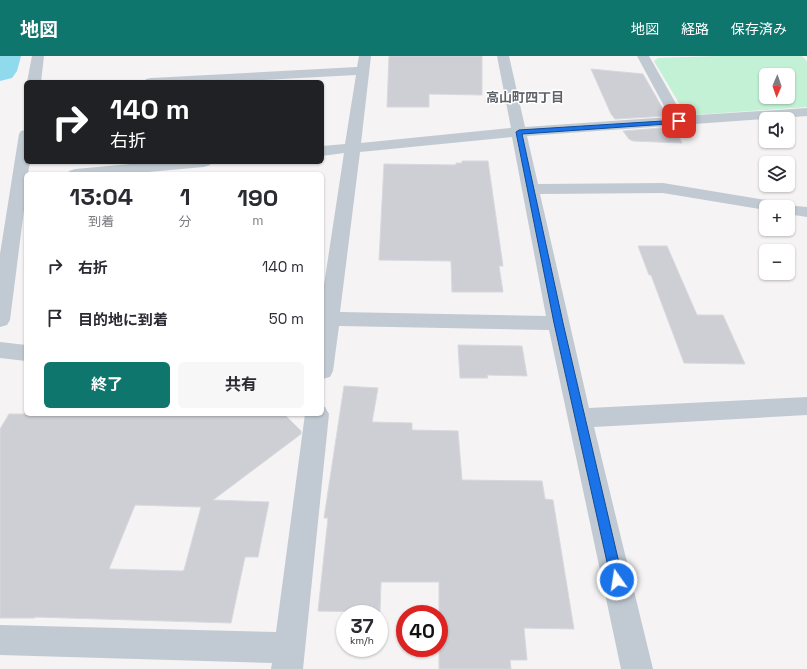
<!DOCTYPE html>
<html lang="ja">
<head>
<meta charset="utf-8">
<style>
	:root { --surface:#fff; --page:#f7f7f7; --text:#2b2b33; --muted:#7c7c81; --accent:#0f766e }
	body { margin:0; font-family:"Space Grotesk","Noto Sans JP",sans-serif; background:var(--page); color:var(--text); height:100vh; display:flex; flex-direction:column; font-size:15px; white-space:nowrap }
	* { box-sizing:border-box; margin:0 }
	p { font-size:13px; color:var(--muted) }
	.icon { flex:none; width:22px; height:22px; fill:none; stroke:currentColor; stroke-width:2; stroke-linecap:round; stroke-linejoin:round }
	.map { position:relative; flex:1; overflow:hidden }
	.side { position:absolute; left:24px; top:116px; width:300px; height:244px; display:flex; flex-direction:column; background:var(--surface); border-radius:6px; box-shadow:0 1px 3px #0004 }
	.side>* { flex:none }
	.hud { position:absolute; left:24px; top:24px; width:300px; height:84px; border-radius:6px; box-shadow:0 1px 3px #0004; background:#202124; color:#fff; overflow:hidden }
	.needle { width:26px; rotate:182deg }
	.controls { position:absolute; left:759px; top:12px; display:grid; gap:8px }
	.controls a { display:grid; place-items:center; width:36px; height:36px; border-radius:6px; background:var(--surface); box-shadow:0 1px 3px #0004; font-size:20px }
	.speed { position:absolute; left:336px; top:549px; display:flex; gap:8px; font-size:20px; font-weight:700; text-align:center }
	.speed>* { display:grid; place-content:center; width:52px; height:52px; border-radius:50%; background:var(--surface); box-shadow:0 1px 3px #0004; line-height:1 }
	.speed small { font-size:10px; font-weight:400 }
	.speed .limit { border:6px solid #d22; background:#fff; color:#111 }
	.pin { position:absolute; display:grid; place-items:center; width:34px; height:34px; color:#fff; margin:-17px; border-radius:8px; box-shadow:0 2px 6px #0006 }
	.me { position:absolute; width:44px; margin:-22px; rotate:347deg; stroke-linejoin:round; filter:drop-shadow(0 0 3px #0008) }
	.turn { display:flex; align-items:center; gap:14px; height:84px; padding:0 20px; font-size:18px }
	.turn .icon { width:52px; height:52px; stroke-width:2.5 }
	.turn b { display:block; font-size:28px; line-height:34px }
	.eta { display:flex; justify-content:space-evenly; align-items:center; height:68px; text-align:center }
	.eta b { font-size:24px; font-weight:700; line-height:28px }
	.button { display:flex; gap:8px; margin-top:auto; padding:8px 20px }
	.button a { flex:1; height:46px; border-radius:6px; background:var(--accent); color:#fff; font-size:16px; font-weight:700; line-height:46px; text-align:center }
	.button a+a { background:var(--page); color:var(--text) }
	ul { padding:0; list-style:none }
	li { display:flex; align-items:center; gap:12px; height:52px; padding:0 20px }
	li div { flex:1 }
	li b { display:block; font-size:15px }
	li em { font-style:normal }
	header { display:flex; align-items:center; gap:24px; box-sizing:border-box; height:56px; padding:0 20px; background:var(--accent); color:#fff }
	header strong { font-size:19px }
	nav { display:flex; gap:22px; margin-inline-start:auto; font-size:14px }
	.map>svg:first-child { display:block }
	.green { fill:#c3f1d5; fill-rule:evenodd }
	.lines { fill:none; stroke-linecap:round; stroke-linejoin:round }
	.river { fill:#90daee; fill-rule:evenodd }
	.building { fill:#cdcfd5; stroke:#d7d9de; fill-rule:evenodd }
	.minor { fill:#c1cad2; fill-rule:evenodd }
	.route { fill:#1a73e8; stroke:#114b97 }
	.labels { text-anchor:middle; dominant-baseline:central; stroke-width:3; stroke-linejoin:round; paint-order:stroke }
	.far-neighbourhood-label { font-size:13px; font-weight:bold; fill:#5f6368; stroke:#fff }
</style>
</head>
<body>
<header>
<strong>地図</strong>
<nav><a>地図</a><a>経路</a><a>保存済み</a></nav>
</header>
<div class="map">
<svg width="807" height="613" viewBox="0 0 807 613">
	<rect width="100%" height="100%" fill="#f5f3f3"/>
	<!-- green -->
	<path class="green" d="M719,0h83l5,5v46l-114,8 -8,-2 -31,-52 4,-3zM766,19h22v22h-22z"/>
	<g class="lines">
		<!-- river -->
		<path class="river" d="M0,0h21l-4,15 -5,7 -12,3z"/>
	</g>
	<!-- building -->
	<path class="building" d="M389,0h93v39l-53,-1v13h-42z
		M591,13l52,5 24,42 -52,3 -4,-5z
		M674,71l8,16 -49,-2 -4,-2 -6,-8z
		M462,105h26l15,105h-4l4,26h-51l-1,-31 -72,-1 5,-96 72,1v-2h6z
		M638,190h29l30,69h26l22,49 -61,-1 -33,-88h-2z
		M458,289l64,1 5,30 -40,-1 1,3h-28z
		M344,330l34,2 -6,34 40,1v7l46,1 4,49 80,1 3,18 8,1 21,129 -50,-1 3,32h-17l1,9h-72v-87h-58l-1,30 -62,-1 10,-93h-4z
		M9,358h275l17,17v3l-88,66 56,2 -11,55h-13l-14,66 -196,-6v1h-35v-189zM135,449l66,2 -17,63 -2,1 -73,-2z"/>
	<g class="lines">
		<!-- minor -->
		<path class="minor" d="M32,0h12l-3,26h-14z
			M359,0h12l-10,87 150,-15 -14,-72h12l16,71 145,-10 -33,-61h12l34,60 124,-8v8l-280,20 11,48 125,-1 115,19 7,3 22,2v10l-19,-3v-7h-22v3l-103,-17 -123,1 49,214 218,-11v18l-213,12 59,242h-32l-72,-339 -210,-4 -6,45 -3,6 -8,2v-81l22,-145 -22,3v-10l23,-2 11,-69 -130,7h-82l2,-3 5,-1 206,-11zM512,81l34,179 -206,-4 20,-160z
			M26,74v32h4l-2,12h-2v20l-16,126 -3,5 -7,2v-73l19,-120 2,-3z
			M153,106h59l-2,3 -6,2 -78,7h-59l2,-3 6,-2z
			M0,286l26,3v16l-26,-3z
			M322,350l3,1 4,7 -26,255h-32l1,-6 -272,-8v-30l276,7 29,-218h17z"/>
	</g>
	<!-- route -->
	<path class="route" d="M679,64l3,1 -1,2 -159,11 41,189 60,257 -2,4 -4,2 -4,-2 -2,-4 -57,-257 -38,-191 3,-2z"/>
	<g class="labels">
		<!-- far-neighbourhood labels -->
		<g class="far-neighbourhood-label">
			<text x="525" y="41">高山町四丁目</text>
		</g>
	</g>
</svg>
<div class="controls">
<a><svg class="needle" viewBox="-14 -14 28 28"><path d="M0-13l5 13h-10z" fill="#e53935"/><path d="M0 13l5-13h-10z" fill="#7c7c81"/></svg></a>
<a><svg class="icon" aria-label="sound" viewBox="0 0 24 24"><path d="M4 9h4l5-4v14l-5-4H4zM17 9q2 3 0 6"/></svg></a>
<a><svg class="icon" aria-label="layers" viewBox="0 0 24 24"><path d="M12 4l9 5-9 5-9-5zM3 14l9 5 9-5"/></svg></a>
<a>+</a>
<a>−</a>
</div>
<div class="speed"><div>37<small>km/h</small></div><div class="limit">40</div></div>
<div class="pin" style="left:679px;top:65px;background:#d93025"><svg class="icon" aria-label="arrive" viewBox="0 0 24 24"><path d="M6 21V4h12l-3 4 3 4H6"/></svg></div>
<svg class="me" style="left:617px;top:524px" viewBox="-20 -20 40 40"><circle r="17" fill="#1a73e8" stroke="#fff" stroke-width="3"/><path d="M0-11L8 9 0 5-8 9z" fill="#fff"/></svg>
<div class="hud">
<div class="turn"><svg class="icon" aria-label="right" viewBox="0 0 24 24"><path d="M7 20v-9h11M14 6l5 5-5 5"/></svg><div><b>140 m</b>右折</div></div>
</div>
<section class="side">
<div class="eta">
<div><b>13:04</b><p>到着</p></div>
<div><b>1</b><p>分</p></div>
<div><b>190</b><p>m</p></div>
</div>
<ul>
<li><svg class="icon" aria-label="right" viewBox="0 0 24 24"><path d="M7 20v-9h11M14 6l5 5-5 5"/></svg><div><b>右折</b></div><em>140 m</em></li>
<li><svg class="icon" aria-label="arrive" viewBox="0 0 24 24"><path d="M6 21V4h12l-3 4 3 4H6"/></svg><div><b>目的地に到着</b></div><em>50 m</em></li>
</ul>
<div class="button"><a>終了</a><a>共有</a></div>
</section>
</div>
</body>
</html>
